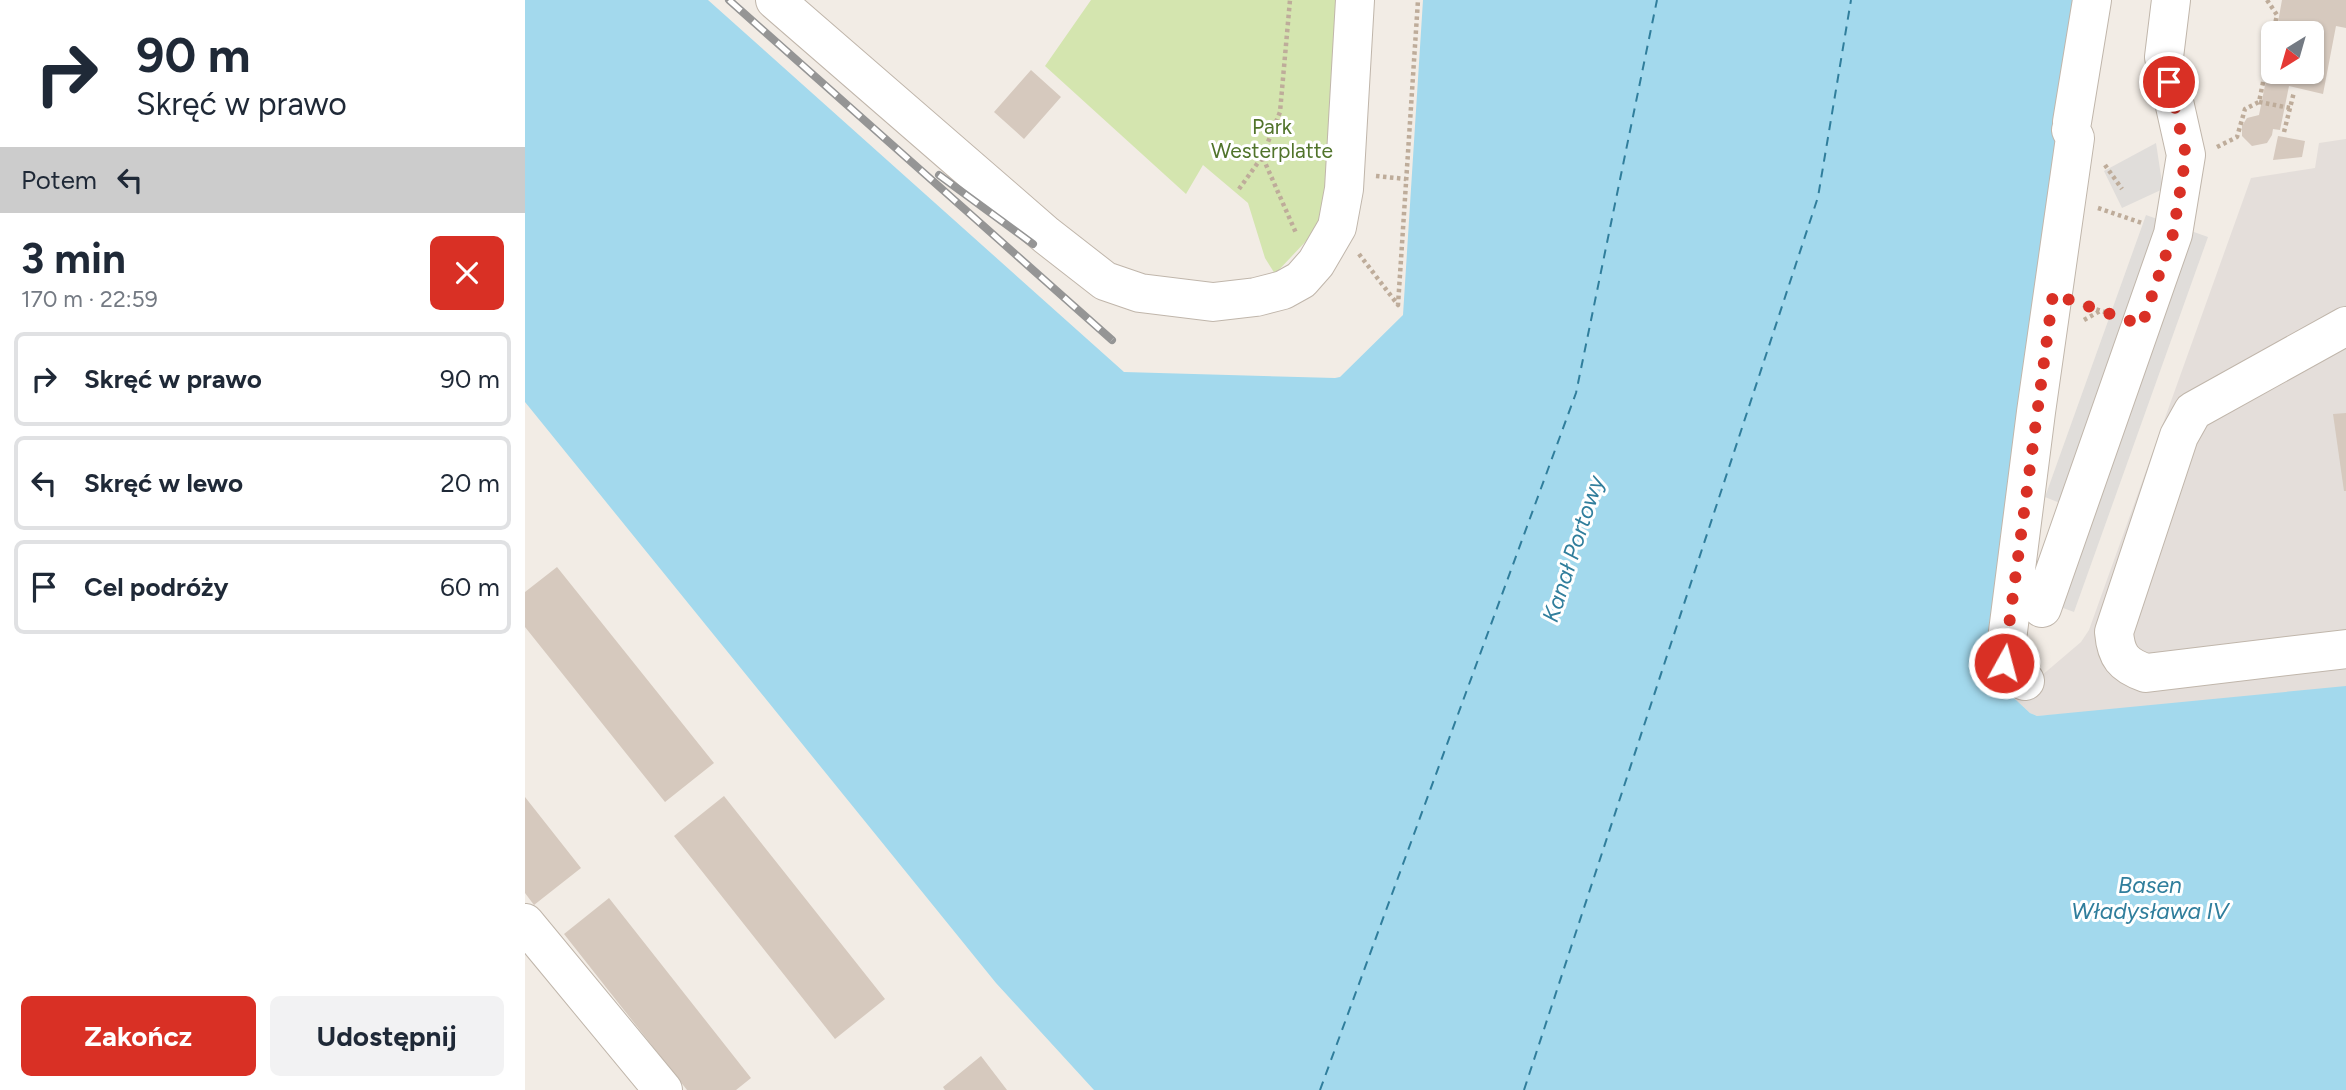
<!DOCTYPE html>
<html lang="pl">
<head>
<meta charset="utf-8">
<style>
	:root { --surface:#fff; --page:#f2f2f3; --text:#1f2937; --muted:#747a83; --line:#e0e1e3; --accent:#d93025 }
	body { margin:0; font-family:Figtree,sans-serif; background:var(--page); color:var(--text); height:100vh; display:flex; flex-direction:column; font-size:26px; white-space:nowrap }
	* { box-sizing:border-box; margin:0 }
	p { font-size:23px; color:var(--muted) }
	.icon { flex:none; width:38px; height:38px; fill:none; stroke:currentColor; stroke-width:2; stroke-linecap:round; stroke-linejoin:round }
	.map { position:relative; flex:1; overflow:hidden }
	.panel { display:flex; flex-direction:column; background:var(--surface); width:525px }
	.panel>* { flex:none }
	.banner { background:#fff; color:var(--text); overflow:hidden }
	.needle { width:46px; rotate:217deg }
	.fabs { position:absolute; left:1736px; top:21px; display:grid; gap:14px }
	.fabs a { display:grid; place-items:center; width:63px; height:63px; border-radius:10px; background:var(--surface); box-shadow:0 2px 5px #0004; font-size:35px }
	.pin { position:absolute; display:grid; place-items:center; width:60px; height:60px; color:#fff; margin:-30px; border:4px solid #fff; border-radius:50%; box-shadow:0 2px 7px #0007 }
	.me { position:absolute; width:77px; margin:-38px; rotate:7deg; stroke-linejoin:round; filter:drop-shadow(0 0 5px #0008) }
	.turn { display:flex; align-items:center; gap:24px; height:147px; padding:0 21px; font-size:32px }
	.turn .icon { width:91px; height:91px; stroke-width:2.5 }
	.turn b { display:block; font-size:49px; line-height:60px }
	.then { display:flex; align-items:center; height:66px; padding:0 21px; background:#0003; gap:14px; font-size:26px }
	.round { display:grid; place-items:center; flex:none; width:74px; height:74px; border-radius:10px; background:var(--page) }
	.headline { display:flex; align-items:center; justify-content:space-between; height:119px; padding:0 21px }
	h1 { font-size:42px; font-weight:700; line-height:52px }
	.button { display:flex; gap:14px; margin-top:auto; padding:14px 21px }
	.button a { flex:1; height:80px; border-radius:10px; background:var(--accent); color:#fff; font-size:28px; font-weight:700; line-height:80px; text-align:center }
	.button a+a { background:var(--page); color:var(--text) }
	ul { padding:0; list-style:none }
	li { display:flex; align-items:center; gap:21px; height:94px; margin:0 14px 10px; padding:0 7px; border:4px solid var(--line); border-radius:10px }
	li div { flex:1 }
	li b { display:block; font-size:26px }
	li em { font-style:normal }
	main { display:flex; flex:1; min-height:0 }
	.map>svg:first-child { display:block }
	.industrial { fill:#e4deda }
	.green { fill:#d4e5af }
	.parking { fill:#e0ddda }
	.water { fill:#a3d9ed }
	.lines { fill:none; stroke-linecap:round; stroke-linejoin:round }
	.ferry { stroke:#307e9c; stroke-width:2; stroke-dasharray:9 7; stroke-linecap:butt }
	.building { fill:#d6c9be }
	.minor-casing { stroke:#c0b6ab; stroke-width:40 }
	.path { stroke:#beac9a; stroke-width:4.5; stroke-dasharray:3.5 3.5; stroke-linecap:butt }
	.minor { stroke:#fff; stroke-width:38 }
	.rail-casing { stroke:#959595; stroke-width:8 }
	.rail { stroke:#fff; stroke-width:5; stroke-dasharray:16; stroke-linecap:butt }
	.route { stroke:#d93025; stroke-width:12; stroke-dasharray:0 21.6 }
	.labels { text-anchor:middle; dominant-baseline:central; stroke-width:6; stroke-linejoin:round; paint-order:stroke }
	.park-label { font-size:21px; fill:#51742b; stroke:#fff }
	.water-label { font-size:23px; font-style:italic; fill:#307e9c; stroke:#fff }
</style>
</head>
<body>
<main>
<section class="panel">
<div class="banner">
<div class="turn"><svg class="icon" aria-label="right" viewBox="0 0 24 24"><path d="M7 20v-9h11M14 6l5 5-5 5"/></svg><div><b>90 m</b>Skręć w prawo</div></div>
<div class="then">Potem<svg class="icon" aria-label="left" viewBox="0 0 24 24"><path d="M17 20v-9H6M10 6l-5 5 5 5"/></svg></div>
</div>
<div class="headline"><div><h1>3 min</h1><p>170 m · 22:59</p></div><a class="round" style="background:#d93025;color:#fff"><svg class="icon" aria-label="close" viewBox="0 0 24 24"><path d="M6 6l12 12M18 6L6 18"/></svg></a></div>
<ul>
<li><svg class="icon" aria-label="right" viewBox="0 0 24 24"><path d="M7 20v-9h11M14 6l5 5-5 5"/></svg><div><b>Skręć w prawo</b></div><em>90 m</em></li>
<li><svg class="icon" aria-label="left" viewBox="0 0 24 24"><path d="M17 20v-9H6M10 6l-5 5 5 5"/></svg><div><b>Skręć w lewo</b></div><em>20 m</em></li>
<li><svg class="icon" aria-label="arrive" viewBox="0 0 24 24"><path d="M6 21V4h12l-3 4 3 4H6"/></svg><div><b>Cel podróży</b></div><em>60 m</em></li>
</ul>
<div class="button"><a>Zakończ</a><a>Udostępnij</a></div>
</section>
<div class="map">
<svg width="1821" height="1090" viewBox="0 0 1821 1090">
	<rect width="100%" height="100%" fill="#f2ece5"/>
	<!-- industrial -->
	<path class="industrial" d="M1821,139v951l-269,-377 -40,3 -7,-3 -14,-13 10,-11 55,-47 8,-12 162,-452 64,-10 4,-25z"/>
	<!-- green -->
	<path class="green" d="M566,0h252l-19,222 -49,52 -10,-16 -17,-55 -45,-38 -17,29 -141,-128z"/>
	<!-- parking -->
	<path class="parking" d="M1631,143l7,46 -41,19 -18,-37z
		M1621,215l62,22 -134,375 -41,-15 32,-92 -20,-8z"/>
	<!-- water -->
	<path class="water" d="M0,0h183l416,372 211,6 5,-1 63,-62 20,-315h655l-94,666 2,6 44,41 7,3 309,-30v404h-1252l-98,-107 -471,-581z"/>
	<g class="lines">
		<!-- ferry -->
		<path class="ferry" d="M795,1090l256,-697 81,-393
			M999,1090l294,-893 33,-197"/>
	</g>
	<!-- building -->
	<path class="building" d="M1757,0h64v28l-10,-2 -13,68 -34,-8 -9,44 -7,-1 -1,6 -5,8 -15,3 -10,-10v-10l5,-8 12,-3 13,-64 1,21h39v-39h-36z
		M506,70l30,27 -37,42 -30,-27z
		M1753,136l27,5 -3,16 -29,3z
		M1821,413v78h-2l-11,-77z
		M32,567l157,196 -49,39 -140,-175v-35z
		M199,796l161,203 -50,40 -161,-203z
		M0,797l56,71 -47,37 -9,-12z
		M84,898l142,180 -15,12h-49l-123,-156z
		M456,1056l26,34h-62l-2,-3z"/>
	<g class="lines">
		<defs>
			<path id="minor" d="M250,0l271,235 59,46 35,12 73,9 43,-5 27,-7 18,-10 15,-17 21,-36 7,-38 11,-189
				M1547,122l20,-122
				M1821,326l-153,85 -14,25 -65,196c2,24 9,33 32,41l200,-24
				M1517,608l131,-374 13,-79 -22,-98 7,-57
				M1500,681l-21,-18 32,-251 39,-274 -4,-8
				M0,923l138,167"/>
		</defs>
		<!-- minor casing -->
		<use href="#minor" class="minor-casing"/>
		<!-- path -->
		<path class="path" d="M1742,0l10,15 -4,18
			M1734,102l31,6
			M1759,132l10,-40
			M1692,147l20,-10 8,-28 14,-7 14,-68
			M738,158l33,75
			M1580,165l17,24
			M851,176l30,3
			M714,189l23,-32 18,-45 10,-112
			M1573,208l44,15
			M834,254l39,51 20,-305
			M1558,305l28,9
			M1559,320l16,-9"/>
		<!-- minor -->
		<use href="#minor" class="minor"/>
		<defs>
			<path id="rail" d="M204,0l383,340
				M414,175l94,69"/>
		</defs>
		<!-- rail casing -->
		<use href="#rail" class="rail-casing"/>
		<!-- rail -->
		<use href="#rail" class="rail"/>
	</g>
	<g class="lines">
		<!-- route -->
		<path class="route" d="M1479,663l49,-369 89,31 31,-91 13,-79 -17,-73"/>
	</g>
	<g class="labels">
		<!-- park labels -->
		<g class="park-label">
			<text x="747" y="126">Park<tspan x="747" dy="24">Westerplatte</tspan></text>
		</g>
		<!-- water labels -->
		<g class="water-label">
			<text transform="translate(1048 549) rotate(-72)">Kanał Portowy</text>
			<text x="1625" y="885">Basen<tspan x="1625" dy="26">Władysława IV</tspan></text>
		</g>
	</g>
</svg>
<div class="fabs">
<a><svg class="needle" viewBox="-14 -14 28 28"><path d="M0-13l5 13h-10z" fill="#e53935"/><path d="M0 13l5-13h-10z" fill="#747a83"/></svg></a>
</div>
<div class="pin" style="left:1644px;top:82px;background:#d93025"><svg class="icon" aria-label="arrive" viewBox="0 0 24 24"><path d="M6 21V4h12l-3 4 3 4H6"/></svg></div>
<svg class="me" style="left:1479px;top:663px" viewBox="-20 -20 40 40"><circle r="17" fill="#d93025" stroke="#fff" stroke-width="3"/><path d="M0-11L8 9 0 5-8 9z" fill="#fff"/></svg>
</div>
</main>
</body>
</html>
